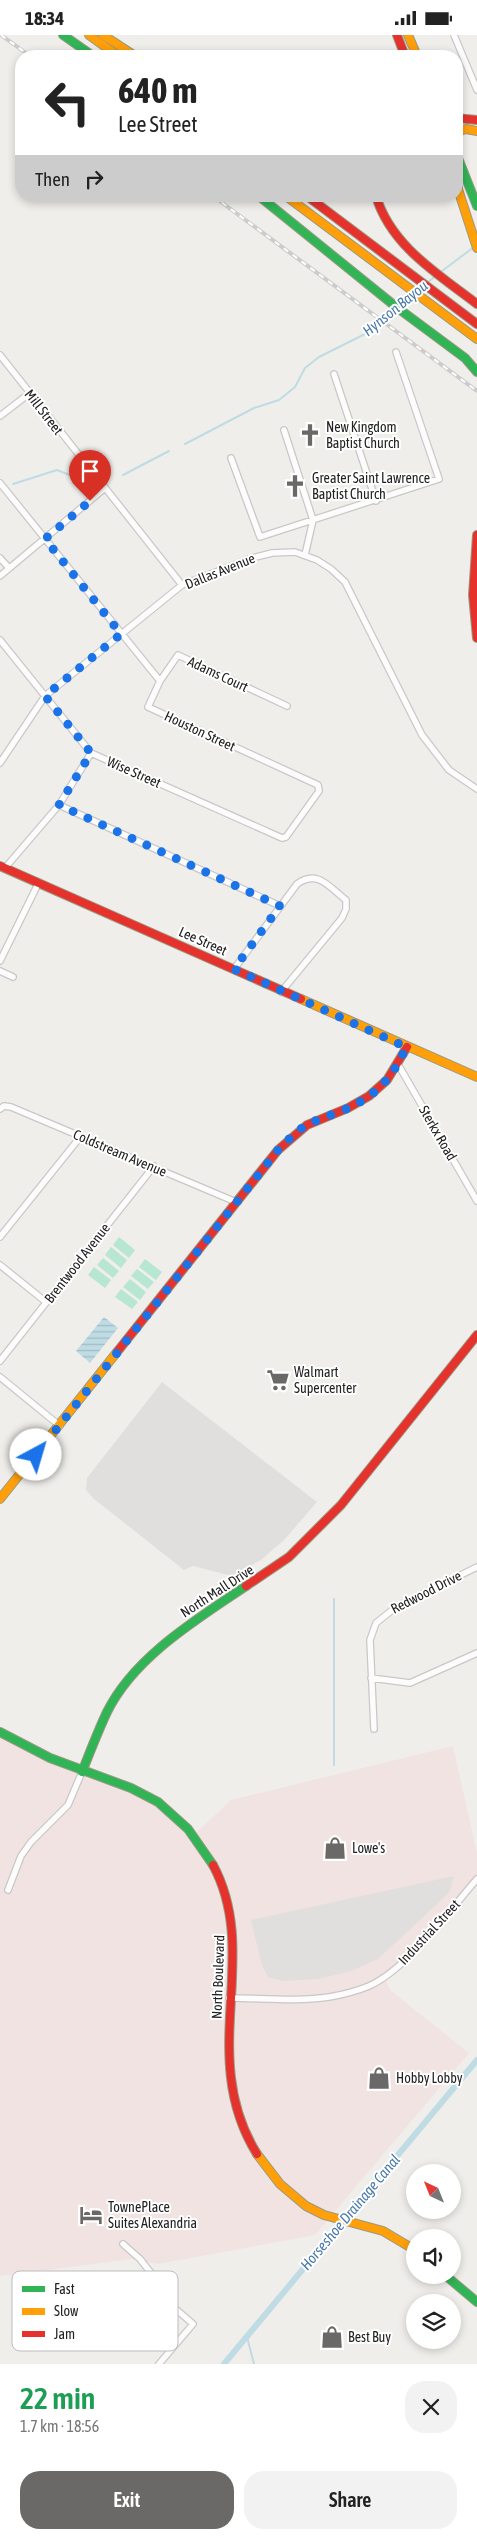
<!DOCTYPE html>
<html lang="en">
<head>
<meta charset="utf-8">
<style>
	:root { --surface:#fff; --page:#f2f2f2; --text:#222; --muted:#767676; --accent:#6a6968 }
	body { margin:0; font-family:"Asap Condensed",sans-serif; background:var(--page); color:var(--text); height:100vh; display:flex; flex-direction:column; font-size:19px; white-space:nowrap }
	* { box-sizing:border-box; margin:0 }
	p { font-size:16px; color:var(--muted) }
	.icon { flex:none; width:28px; height:28px; fill:none; stroke:currentColor; stroke-width:2; stroke-linecap:round; stroke-linejoin:round }
	.map { position:relative; height:2329px; overflow:hidden }
	.details { display:flex; flex-direction:column; background:var(--surface); flex:1 }
	.details>* { flex:none }
	.hud { position:absolute; left:15px; top:15px; width:448px; height:152px; border-radius:20px; box-shadow:0 2px 8px #0003; background:#fff; color:var(--text); overflow:hidden }
	.needle { width:32px; rotate:317deg }
	.buttons { position:absolute; left:406px; top:2129px; display:grid; gap:10px }
	.buttons a { display:grid; place-items:center; width:55px; height:55px; border-radius:50%; background:var(--surface); box-shadow:0 2px 8px #0003; font-size:25px }
	.pin { position:absolute; display:grid; place-items:center; width:42px; height:42px; color:#fff; margin:-51px -21px; border-radius:50% 50% 50% 0; rotate:-45deg; box-shadow:0 0 5px #0007 }
	.pin .icon { rotate:45deg }
	.me { position:absolute; width:55px; margin:-28px; rotate:39deg; stroke-linejoin:round; filter:drop-shadow(0 0 4px #0008) }
	.turn { display:flex; align-items:center; gap:18px; height:105px; padding:0 20px; font-size:22px }
	.turn .icon { width:65px; height:65px; stroke-width:2.5 }
	.turn b { display:block; font-size:35px; line-height:42px }
	.then { display:flex; align-items:center; height:48px; padding:0 20px; background:#0003; gap:10px; font-size:19px }
	.round { display:grid; place-items:center; flex:none; width:52px; height:52px; border-radius:20px; background:var(--page) }
	.summary { display:flex; align-items:center; justify-content:space-between; height:85px; padding:0 20px }
	h1 { font-size:30px; font-weight:600; line-height:38px; color:#1e9e55 }
	.primary-button { display:flex; gap:10px; margin-top:auto; padding:10px 20px }
	.primary-button a { flex:1; height:58px; border-radius:20px; background:var(--accent); color:#fff; font-size:20px; font-weight:600; line-height:58px; text-align:center }
	.primary-button a+a { background:var(--page); color:var(--text) }
	.status { display:flex; justify-content:space-between; align-items:center; height:35px; padding:0 25px; background:var(--surface); direction:ltr }
	.status svg { height:14px; fill:currentColor }
	.map>svg:first-child { display:block }
	.commercial { fill:#f1e3e1 }
	.pitch { fill:#b7e6d2 }
	.parking { fill:#e0dfde }
	.water { fill:url(#water-rules) }
	.lines { fill:none; stroke-linecap:round; stroke-linejoin:round }
	.stream { stroke:#bfdbe3; stroke-width:2 }
	.canal { stroke:#bfdbe3; stroke-width:6 }
	.street-casing { stroke:#c9c8c7; stroke-width:8 }
	.fast-casing { stroke:#999a82; stroke-width:10 }
	.slow-casing { stroke:#999a82; stroke-width:10 }
	.jam-casing { stroke:#999a82; stroke-width:10 }
	.street { stroke:#fdfcfc; stroke-width:5.5 }
	.fast { stroke:#30b455; stroke-width:8 }
	.slow { stroke:#ff9f0a; stroke-width:8 }
	.jam { stroke:#e5322d; stroke-width:8 }
	.rail-casing { stroke:#ccc; stroke-width:4 }
	.rail { stroke:#fff; stroke-width:2; stroke-dasharray:5.5; stroke-linecap:butt }
	.route { stroke:#1a73e8; stroke-width:9; stroke-dasharray:0 16.2 }
	.labels { text-anchor:middle; dominant-baseline:central; stroke-width:4; stroke-linejoin:round; paint-order:stroke }
	.street-label { font-size:14px; fill:#222; stroke:#fff }
	.poi-label { font-size:14px; fill:#222; stroke:#fff; text-anchor:start }
	.water-label { font-size:15px; font-style:italic; fill:#4a7aab; stroke:#fff }
	.key { fill:#fff; stroke:#bdbdbd; stroke-width:1 }
	.key-label { font-size:14px; fill:#222 }
</style>
</head>
<body>
<div class="status"><b>18:34</b><svg viewBox="0 0 49 12"><path d="M0 12V9h3v3zM5 12V6h3v6zM10 12V3h3v9zM15 12V0h3v12zM26 1h20v11H26zM47 4h2v5h-2z"/></svg></div>
<div class="map">
<svg width="477" height="2329" viewBox="0 0 477 2329">
	<defs>
		<pattern id="water-rules" width="6" height="5" patternUnits="userSpaceOnUse" patternTransform="scale(1.25)"><rect width="6" height="5" fill="#bfdbe3"/><path d="M0 2.5h6" fill="none" stroke="#a4bcc2"/></pattern>
	</defs>
	<rect width="100%" height="100%" fill="#f0eeeb"/>
	<!-- commercial -->
	<path class="commercial" d="M0,1697l12,7 146,63 36,33 37,-35 222,-54 24,107v26l-81,89 -12,8 6,14 79,63 -154,182 -157,29 -26,-5 -132,17z"/>
	<!-- pitch -->
	<path class="pitch" d="M119,1202l16,13 -6,8 -16,-13z
		M111,1212l16,13 -6,8 -16,-13z
		M103,1223l16,13 -6,7 -16,-13z
		M145,1224l17,13 -6,8 -17,-13z
		M94,1232l17,13 -6,8 -17,-13z
		M137,1234l17,13 -6,7 -17,-13z
		M130,1244l16,13 -6,8 -17,-13z
		M121,1254l17,13 -6,7 -17,-12z"/>
	<!-- parking -->
	<path class="parking" d="M162,1347l155,120 -33,38 -23,20 -29,16 -39,-10 -9,4 -90,-71 -8,-9 1,-12z
		M454,1841l-5,17 -71,66 -27,12 -32,8 -37,2 -14,-4 -6,-12 -11,-45z"/>
	<!-- water -->
	<path class="water" d="M104,1282l14,11 -28,35 -14,-12z"/>
	<g class="lines">
		<!-- stream -->
		<path class="stream" d="M442,236l32,-24
			M428,247l8,-6
			M397,269l15,-10
			M185,409l69,-36 25,-8 16,-13 10,-19 14,-11 50,-25 23,-23
			M123,440l46,-24
			M13,449l44,-14 28,11
			M334,1564v166
			M247,2302l7,27"/>
		<!-- canal -->
		<path class="canal" d="M224,2329l253,-304"/>
		<defs>
			<path id="street" d="M454,0l23,55
				M0,320l182,230
				M334,339l42,127
				M0,381l30,-23
				M284,395l29,90 -8,35
				M231,423l29,79 179,-58 -43,-127
				M0,448l160,198 -12,26 170,78 1,6 -33,46 -4,1 -191,-85 -91,-113
				M0,523l9,10
				M0,541l105,-88
				M160,646l18,-26 109,51
				M0,728l45,-67 137,-111 70,-27 20,-5 23,-1 22,8 14,9 14,13 77,153 27,35 28,19
				M59,770l221,101
				M5,833l54,-63 32,-52
				M0,926l39,-79
				M234,934l63,-85c21,-15 32,3 49,16v9l-4,9 -61,74
				M0,936l13,6
				M399,1031l78,135
				M0,1074l4,-3 7,1 225,95
				M0,1202l81,-101
				M0,1230l46,37
				M0,1326l154,-195
				M0,1342l60,49
				M371,1643l39,5 67,-30
				M374,1694l-4,-89 6,-17 20,-16 81,-40
				M8,1855l13,-34 10,-14 37,-37 14,-33
				M229,1963c33,0 67,4 100,-1 12,-2 28,-6 40,-11 38,-17 81,-76 108,-107
				M123,2209l17,15 15,19 8,20 30,26 -34,40"/>
			<path id="fast" d="M63,0l30,21
				M456,118l21,53
				M456,149l2,3
				M259,161l136,110 70,52 12,14
				M0,1697l50,26 81,30 27,14 30,27 25,36
				M82,1737c8,-20 16,-41 25,-60 27,-55 90,-93 139,-126
				M445,2240l32,27"/>
			<path id="slow" d="M89,0l29,21
				M103,0l32,21
				M408,0l9,21
				M456,97l10,-3 11,2
				M456,148l21,65
				M286,161l191,143
				M301,964l176,78
				M0,1464l117,-147
				M257,2119l23,30 26,22 18,9 59,16 32,19"/>
			<path id="jam" d="M397,0l8,21
				M456,83l21,2
				M307,161l170,128
				M376,161c15,50 62,78 101,108
				M477,500l-4,60 4,43
				M0,831l301,133
				M117,1317l161,-202 29,-25 41,-17 21,-12 18,-16 20,-33
				M246,1551l43,-29 52,-52 136,-170
				M213,1830c49,91 -17,191 44,289"/>
		</defs>
		<!-- street casing -->
		<use href="#street" class="street-casing"/>
		<!-- fast casing -->
		<use href="#fast" class="fast-casing"/>
		<!-- slow casing -->
		<use href="#slow" class="slow-casing"/>
		<!-- jam casing -->
		<use href="#jam" class="jam-casing"/>
		<!-- street -->
		<use href="#street" class="street"/>
		<!-- fast -->
		<use href="#fast" class="fast"/>
		<!-- slow -->
		<use href="#slow" class="slow"/>
		<!-- jam -->
		<use href="#jam" class="jam"/>
		<defs>
			<path id="rail" d="M1,0l29,21
				M213,161l264,195"/>
		</defs>
		<!-- rail casing -->
		<use href="#rail" class="rail-casing"/>
		<!-- rail -->
		<use href="#rail" class="rail"/>
	</g>
	<g class="lines">
		<!-- route -->
		<path class="route" d="M36,1420l242,-305c7,-6 13,-14 20,-19 11,-9 25,-13 38,-18 34,-12 56,-32 70,-66l-172,-78 46,-63 -221,-101 32,-52 -46,-57 76,-62 -76,-95 45,-38"/>
	</g>
	<!-- icons -->
	<defs>
		<symbol id="church-bare" viewBox="-9 -9 18 18"><path d="M-1.2-6h2.4v3.5h3.3v2.4h-3.3V6h-2.4V-.1h-3.3v-2.4h3.3Z" fill="#6a6968" stroke="#fff" stroke-width="2.5" paint-order="stroke"/></symbol>
		<symbol id="supermarket-bare" viewBox="-9 -9 18 18"><path d="M-6-5.5h2.5l.6 2H6L4.5 2H-2.5L-4.4-4H-6ZM-1.5 3.2a1.3 1.3 0 1 0 .1 0ZM3 3.2a1.3 1.3 0 1 0 .1 0Z" fill="#6a6968" stroke="#fff" stroke-width="2.5" paint-order="stroke"/></symbol>
		<symbol id="shop-bare" viewBox="-9 -9 18 18"><path d="M-5-2.5h2.3a2.7 3.5 0 0 1 5.4 0H5L5.5 6h-11ZM-1.5-2.5h3a1.5 2.3 0 0 0-3 0Z" fill="#6a6968" stroke="#fff" stroke-width="2.5" paint-order="stroke"/></symbol>
		<symbol id="hotel-bare" viewBox="-9 -9 18 18"><path d="M-6-4.5h1.5V1H6V5H4.5V3h-9V5H-6ZM-4 0a1.8 1.8 0 1 1 3.6 0ZM.5 0V-2.5h3Q6-2.5 6 0Z" fill="#6a6968" stroke="#fff" stroke-width="2.5" paint-order="stroke"/></symbol>
	</defs>
	<g fill-rule="evenodd">
		<use href="#church-bare" x="294" y="384" width="32" height="32"/>
		<use href="#church-bare" x="279" y="435" width="32" height="32"/>
		<use href="#supermarket-bare" x="262" y="1329" width="32" height="32"/>
		<use href="#shop-bare" x="319" y="1797" width="32" height="32"/>
		<use href="#shop-bare" x="363" y="2027" width="32" height="32"/>
		<use href="#hotel-bare" x="75" y="2164" width="32" height="32"/>
		<use href="#shop-bare" x="316" y="2286" width="32" height="32"/>
	</g>
	<g class="labels">
		<!-- street labels -->
		<g class="street-label">
			<text transform="translate(44 377) rotate(52)">Mill Street</text>
			<text transform="translate(220 536) rotate(-22)">Dallas Avenue</text>
			<text transform="translate(218 639) rotate(25)">Adams Court</text>
			<text transform="translate(200 696) rotate(25)">Houston Street</text>
			<text transform="translate(134 737) rotate(24)">Wise Street</text>
			<text transform="translate(203 906) rotate(24)">Lee Street</text>
			<text transform="translate(438 1098) rotate(60)">Sterkx Road</text>
			<text transform="translate(120 1118) rotate(23)">Coldstream Avenue</text>
			<text transform="translate(77 1228) rotate(-52)">Brentwood Avenue</text>
			<text transform="translate(217 1556) rotate(-33)">North Mall Drive</text>
			<text transform="translate(426 1557) rotate(-27)">Redwood Drive</text>
			<text transform="translate(429 1897) rotate(-47)">Industrial Street</text>
			<text transform="translate(218 1942) rotate(-88)">North Boulevard</text>
		</g>
		<!-- poi labels -->
		<g class="poi-label">
			<text x="326" y="392">New Kingdom<tspan x="326" dy="16">Baptist Church</tspan></text>
			<text x="312" y="443">Greater Saint Lawrence<tspan x="312" dy="16">Baptist Church</tspan></text>
			<text x="294" y="1337">Walmart<tspan x="294" dy="16">Supercenter</tspan></text>
			<text x="352" y="1813">Lowe's</text>
			<text x="396" y="2043">Hobby Lobby</text>
			<text x="108" y="2172">TownePlace<tspan x="108" dy="16">Suites Alexandria</tspan></text>
			<text x="348" y="2302">Best Buy</text>
		</g>
		<!-- water labels -->
		<g class="water-label">
			<text transform="translate(395 273) rotate(-39)">Hynson Bayou</text>
			<text transform="translate(350 2177) rotate(-50)">Horseshoe Drainage Canal</text>
		</g>
	</g>
	<!-- legend -->
	<rect x="12" y="2236" width="166" height="80" rx="8" class="key"/>
	<rect x="22" y="2251" width="23" height="6" fill="#30b455"/>
	<rect x="22" y="2273" width="23" height="7" fill="#ff9f0a"/>
	<rect x="22" y="2296" width="23" height="6" fill="#e5322d"/>
	<g class="key-label">
		<text x="54" y="2259">Fast</text>
		<text x="54" y="2281">Slow</text>
		<text x="54" y="2304">Jam</text>
	</g>
</svg>
<div class="buttons">
<a><svg class="needle" viewBox="-14 -14 28 28"><path d="M0-13l5 13h-10z" fill="#e53935"/><path d="M0 13l5-13h-10z" fill="#767676"/></svg></a>
<a><svg class="icon" aria-label="sound" viewBox="0 0 24 24"><path d="M4 9h4l5-4v14l-5-4H4zM17 9q2 3 0 6"/></svg></a>
<a><svg class="icon" aria-label="layers" viewBox="0 0 24 24"><path d="M12 4l9 5-9 5-9-5zM3 14l9 5 9-5"/></svg></a>
</div>
<div class="pin" style="left:90px;top:466px;background:#d93025"><svg class="icon" aria-label="arrive" viewBox="0 0 24 24"><path d="M6 21V4h12l-3 4 3 4H6"/></svg></div>
<svg class="me" style="left:36px;top:1420px" viewBox="-20 -20 40 40"><circle r="19" fill="#fff"/><path d="M0-13L10 11 0 6-10 11z" fill="#1a73e8"/></svg>
<div class="hud">
<div class="turn"><svg class="icon" aria-label="left" viewBox="0 0 24 24"><path d="M17 20v-9H6M10 6l-5 5 5 5"/></svg><div><b>640 m</b>Lee Street</div></div>
<div class="then">Then<svg class="icon" aria-label="right" viewBox="0 0 24 24"><path d="M7 20v-9h11M14 6l5 5-5 5"/></svg></div>
</div>
</div>
<section class="details">
<div class="summary"><div><h1>22 min</h1><p>1.7 km · 18:56</p></div><a class="round"><svg class="icon" aria-label="close" viewBox="0 0 24 24"><path d="M6 6l12 12M18 6L6 18"/></svg></a></div>
<div class="primary-button"><a>Exit</a><a>Share</a></div>
</section>
</body>
</html>
